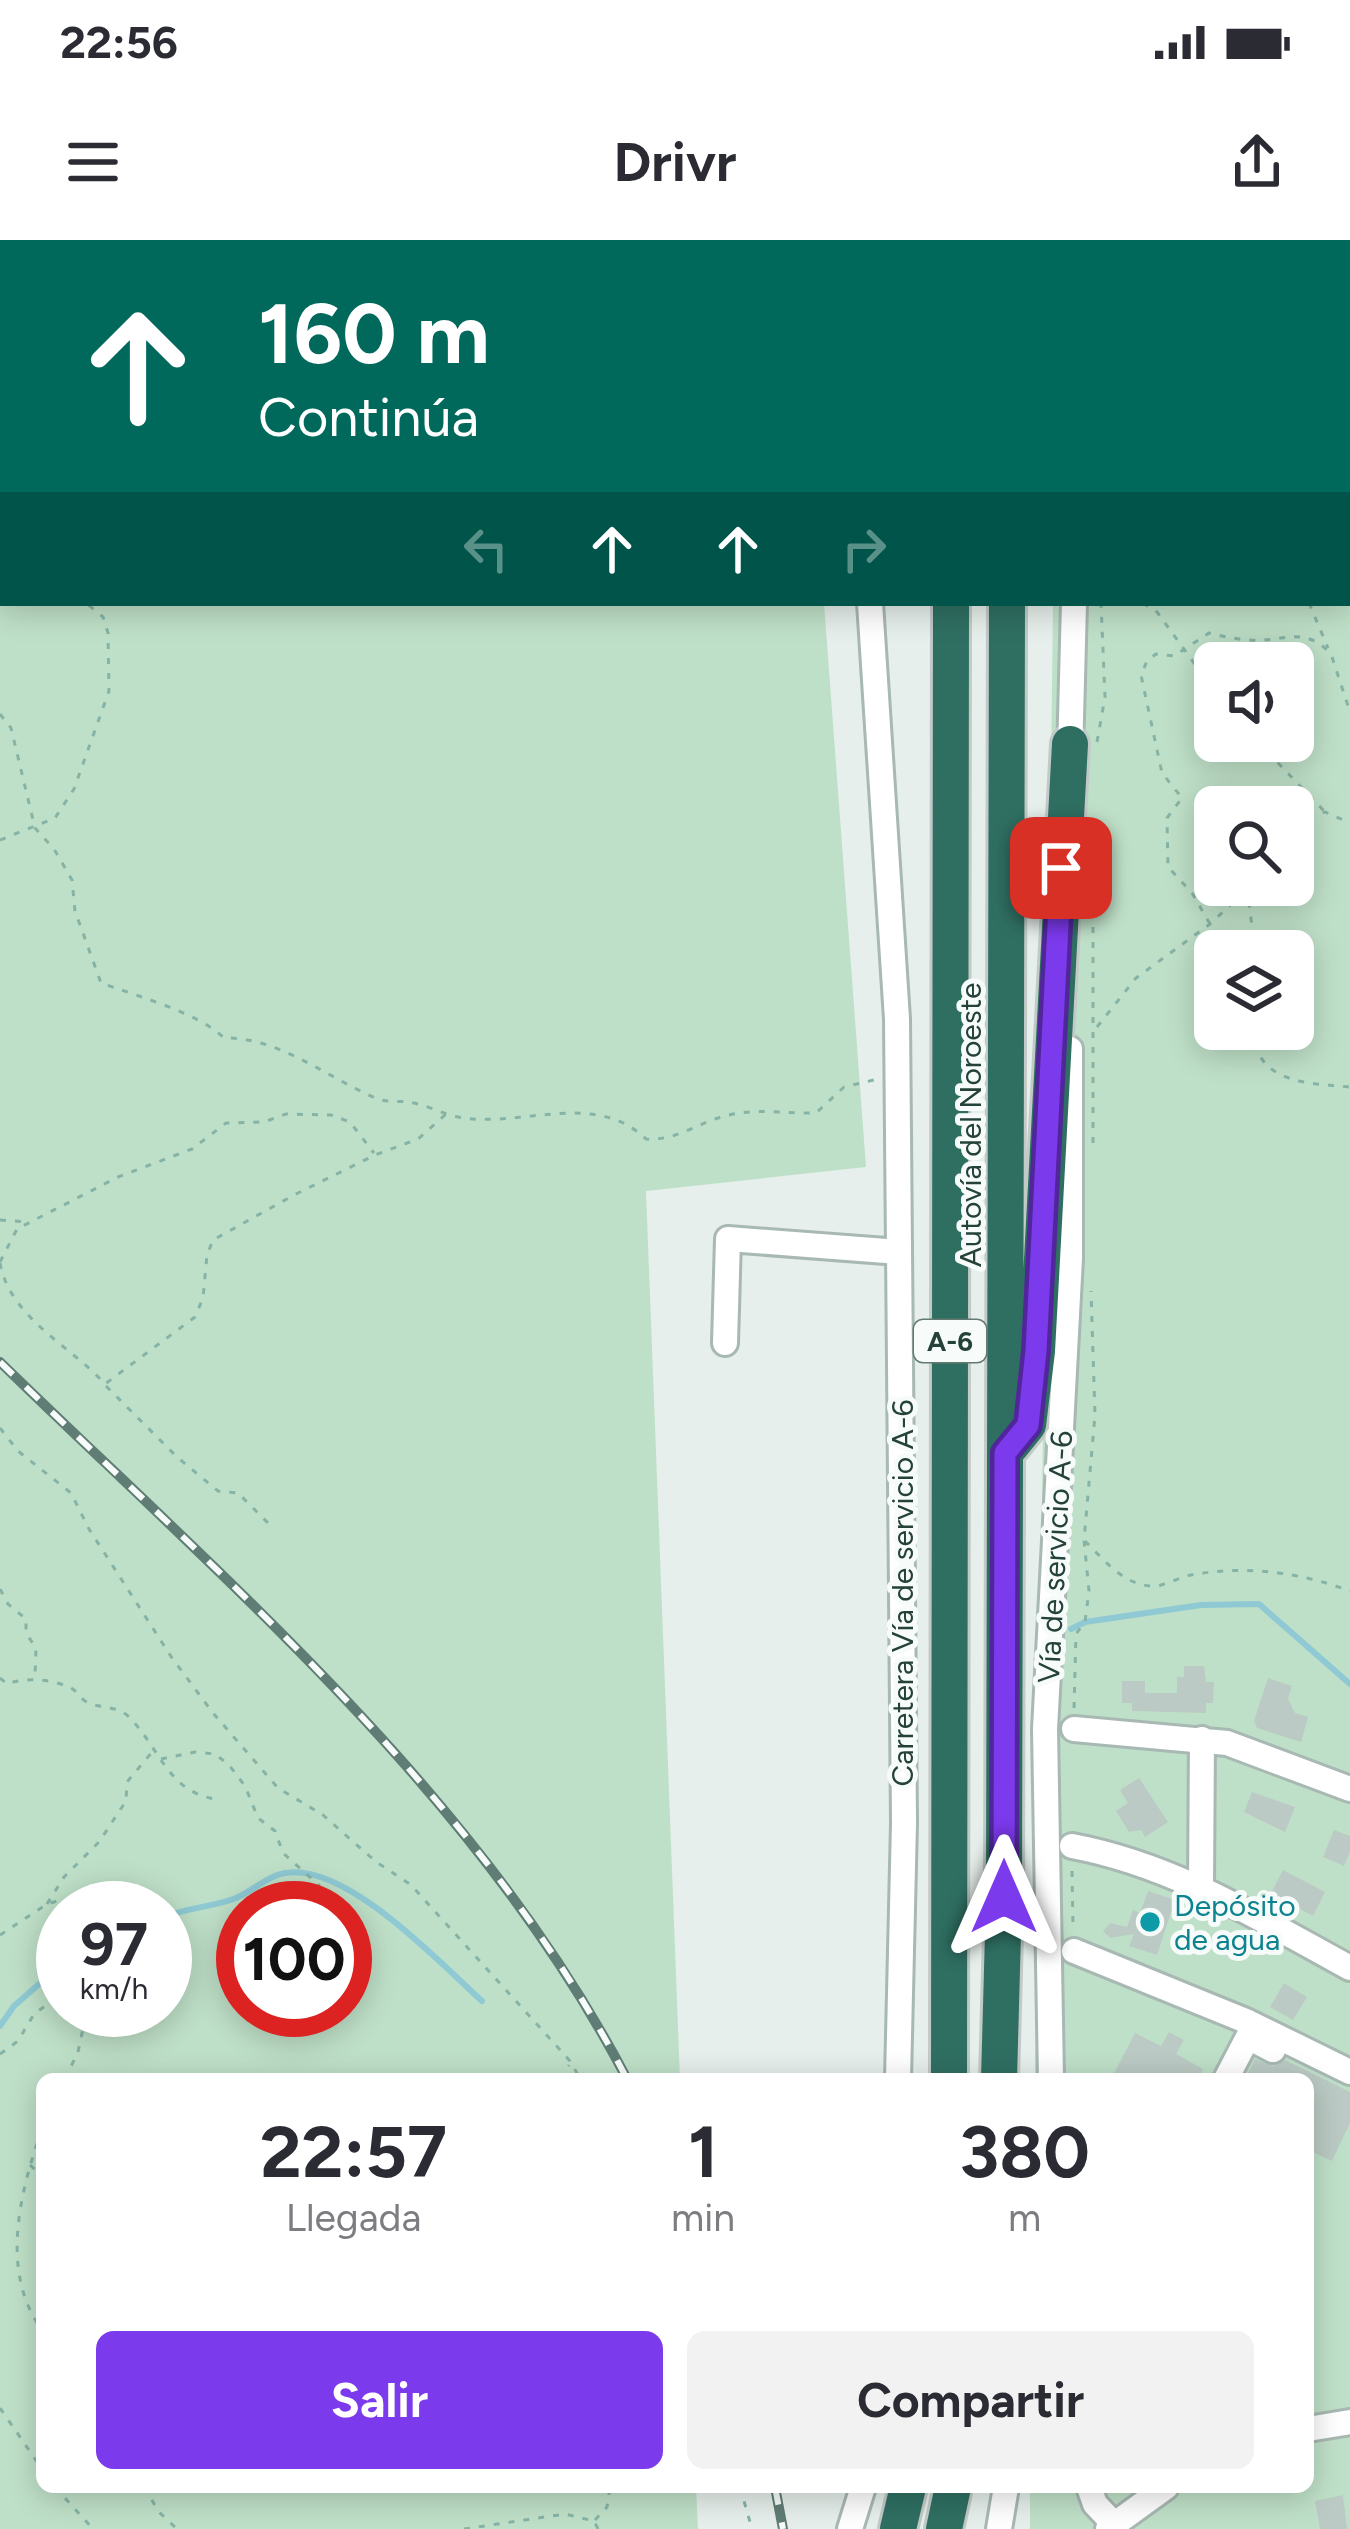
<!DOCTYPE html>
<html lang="es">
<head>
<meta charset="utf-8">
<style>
	:root { --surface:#fff; --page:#f2f2f3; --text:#2b2b33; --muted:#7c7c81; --accent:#7c3aed }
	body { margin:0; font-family:Figtree,sans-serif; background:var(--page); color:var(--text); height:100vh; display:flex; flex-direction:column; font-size:45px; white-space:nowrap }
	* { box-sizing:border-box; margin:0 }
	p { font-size:39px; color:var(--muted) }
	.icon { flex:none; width:66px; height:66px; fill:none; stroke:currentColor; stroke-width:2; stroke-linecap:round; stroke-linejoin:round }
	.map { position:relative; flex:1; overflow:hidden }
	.panel { position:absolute; left:36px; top:1833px; width:1278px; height:420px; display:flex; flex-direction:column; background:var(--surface); border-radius:18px; box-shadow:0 6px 30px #0003 }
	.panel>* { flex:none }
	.banner { position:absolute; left:0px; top:0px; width:1350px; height:366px; box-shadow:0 6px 30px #0003; background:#00695c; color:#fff; overflow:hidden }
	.fabs { position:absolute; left:1194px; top:402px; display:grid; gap:24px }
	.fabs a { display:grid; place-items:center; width:120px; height:120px; border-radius:18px; background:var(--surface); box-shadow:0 6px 30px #0003; font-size:60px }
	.speed { position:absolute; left:36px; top:1641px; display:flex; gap:24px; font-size:60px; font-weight:700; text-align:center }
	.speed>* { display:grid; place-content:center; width:156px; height:156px; border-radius:50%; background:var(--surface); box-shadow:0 6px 30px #0003; line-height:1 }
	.speed small { font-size:30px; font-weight:400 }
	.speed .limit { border:18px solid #d22; background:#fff; color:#111 }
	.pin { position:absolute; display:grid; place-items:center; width:102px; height:102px; color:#fff; margin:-51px; border-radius:24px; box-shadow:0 6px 18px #0006 }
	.me { position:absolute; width:132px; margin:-66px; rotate:0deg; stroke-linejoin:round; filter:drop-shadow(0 0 9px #0008) }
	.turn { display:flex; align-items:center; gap:42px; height:252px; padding:0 60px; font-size:54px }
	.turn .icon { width:156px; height:156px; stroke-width:2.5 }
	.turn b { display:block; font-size:84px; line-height:102px }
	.lanes { display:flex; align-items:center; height:114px; padding:0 60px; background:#0003; justify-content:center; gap:60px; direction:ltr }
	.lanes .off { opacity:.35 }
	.eta { display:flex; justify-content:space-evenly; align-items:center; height:204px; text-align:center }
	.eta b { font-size:72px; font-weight:700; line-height:84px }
	.primary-button { display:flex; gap:24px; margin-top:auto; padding:24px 60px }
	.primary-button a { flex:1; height:138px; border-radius:18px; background:var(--accent); color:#fff; font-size:48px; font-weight:700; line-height:138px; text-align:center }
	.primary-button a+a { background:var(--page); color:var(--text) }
	.status { display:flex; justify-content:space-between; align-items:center; height:84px; padding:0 60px; background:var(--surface); direction:ltr }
	.status svg { height:33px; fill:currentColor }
	header { display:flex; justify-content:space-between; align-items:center; height:156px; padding:0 60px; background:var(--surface); font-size:54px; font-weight:700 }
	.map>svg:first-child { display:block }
	.green { fill:#bfe0c8; fill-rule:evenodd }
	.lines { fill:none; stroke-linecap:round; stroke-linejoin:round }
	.stream { stroke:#8ec9d4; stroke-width:6 }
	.building { fill:#bbcac4 }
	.minor-casing { stroke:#a8b8b2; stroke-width:30 }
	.highway-casing { stroke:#c2cac8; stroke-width:42 }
	.path { stroke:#86b3a5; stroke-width:3; stroke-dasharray:6 9; stroke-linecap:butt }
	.minor { stroke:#fff; stroke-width:24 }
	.highway { stroke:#2f6f62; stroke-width:36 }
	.rail-casing { stroke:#5f7d75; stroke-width:10 }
	.rail { stroke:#f7fbf9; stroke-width:6; stroke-dasharray:18; stroke-linecap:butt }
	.route-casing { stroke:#51269a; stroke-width:30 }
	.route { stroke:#7c3aed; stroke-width:21 }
	.culture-dot { fill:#0f9aa8; stroke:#f7fbf9; stroke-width:4.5 }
	.labels { text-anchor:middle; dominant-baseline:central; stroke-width:10; stroke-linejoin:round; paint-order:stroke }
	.shield { fill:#f7fbf9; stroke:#637a73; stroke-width:3 }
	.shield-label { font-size:27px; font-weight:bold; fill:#24423a }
	.street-label { font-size:30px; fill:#24423a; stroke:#f7fbf9 }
	.culture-label { font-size:30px; fill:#0d838f; stroke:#f7fbf9; text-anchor:start }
</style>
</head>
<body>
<div class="status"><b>22:56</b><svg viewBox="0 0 49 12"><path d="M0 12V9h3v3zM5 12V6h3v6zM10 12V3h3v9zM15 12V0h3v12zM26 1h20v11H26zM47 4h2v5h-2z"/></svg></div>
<header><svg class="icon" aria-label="menu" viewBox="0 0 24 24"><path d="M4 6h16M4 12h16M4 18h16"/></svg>Drivr<svg class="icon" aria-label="share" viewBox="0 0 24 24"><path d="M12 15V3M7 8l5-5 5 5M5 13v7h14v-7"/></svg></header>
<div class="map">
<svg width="1350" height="2289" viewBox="0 0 1350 2289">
	<rect width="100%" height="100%" fill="#e6efeb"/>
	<!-- green -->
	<path class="green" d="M501,0h296v3h-361z
		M1058,0h292v2289h-320v-42h278v-408h-273l18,-1476h294v-360zM1215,423h78v78h-78zM1215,567h78v78h-78zM1215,711h78v78h-78z
		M0,23l3,340h821l42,564 -220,24 34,888h-638v408h654l2,42h-698zM165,1668v102h-102v-102zM345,1668v102h-102v-102z"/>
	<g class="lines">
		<!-- stream -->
		<path class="stream" d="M1071,1389l14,-7 116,-17 58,-1 91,80
			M165,1677c23,-10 49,-10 71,-19 17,-7 31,-22 49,-25 61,-11 155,90 197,128
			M0,1786l14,-20 49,-43"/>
	</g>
	<!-- building -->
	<path class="building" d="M1184,1426h20l2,16h8l-1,21h-7v10l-74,-2v-8h-10v-22h23v12h32v-16h7z
		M1268,1438l24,8 -4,13 7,14 13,4 -7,25 -44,-14 -3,-7z
		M1139,1538l29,44 -23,15 -4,-7 -12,2 -13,-21 12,-8 -8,-13z
		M1252,1552l43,15 -10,25 -41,-20z
		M1334,1590l16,6v16l-6,14 -21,-9z
		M1283,1630l42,22 -12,24 -42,-23z
		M1148,1651l27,9 -18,55 -28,-9 5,-12 -24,4 -7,-7 7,-8 17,4 6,-17 7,3z
		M1284,1743l23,14 -14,23 -23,-13z
		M1169,1792l15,8 -8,14 27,15 -5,10h-87l24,-46 26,13z
		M1255,1819l18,7 12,-6 65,32v31l-18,38 -24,-11v-71h-63z
		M1343,2255l4,34h-27l-5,-28z"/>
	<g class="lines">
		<defs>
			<path id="minor" d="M1072,0v3
				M828,3v-3
				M851,3v-3
				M870,363l27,416 7,804 -6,256
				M1070,516l4,-153
				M725,1103l3,-104 171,13
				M1074,1489l153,14 123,46
				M1072,1606c102,19 188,73 278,122
				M1201,1647l1,-148
				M1074,1711l172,70 104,51
				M1051,1839l-6,-350 25,-471v-209
				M1226,1839l22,-42 25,13
				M1308,2189l42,-7
				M1089,2247l6,17 18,19
				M850,2289l13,-42
				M999,2289l7,-42
				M1108,2289l58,-42"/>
			<path id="highway" d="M951,3v-3
				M1008,3v-3
				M1011,1206l17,-21 9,-74 33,-607
				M949,1839l2,-1476
				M999,1839l5,-182 3,-1294
				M898,2289l10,-42
				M944,2289l9,-42"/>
		</defs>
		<!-- minor casing -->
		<use href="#minor" class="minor-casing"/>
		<!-- highway casing -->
		<use href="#highway" class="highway-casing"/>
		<!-- path -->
		<path class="path" d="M1103,0v3
			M1273,0v3
			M0,143h3
			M1143,363l14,9 58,80
			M1309,363l19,45
			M1332,417l18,55
			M0,474l11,14 24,100 19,21 18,31 3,31 26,72c36,13 98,30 123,55 56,-1 103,40 154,61 11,4 23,1 36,4 15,3 29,11 44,14 62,12 136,-28 188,22 32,2 54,-18 83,-24 29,-7 58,-1 87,-2l28,-26 34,-8
			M1257,501l68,71
			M1097,502l8,-45 -4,-94
			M1293,575l2,-29
			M1293,577l32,-5 25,11
			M0,600l55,-22 19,-29 35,-98 -1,-58 -5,-16 -17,-14
			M1252,647l-3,16 6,48
			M1210,684l-18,-31 -24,-26 -1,-49 15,-20 -20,-25 -21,-98 6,-14 9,-7 18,2 35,-23c13,3 26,6 39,7 36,3 55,-16 83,14
			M1097,787l39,-49 74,-54 42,-39
			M1253,789c2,55 55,54 97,58
			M1093,903v-296
			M0,980l27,2
			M0,1022l17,-33 101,-52 74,-28 34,-26 38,-1 22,-8 45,1 19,7 24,31
			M0,1023c10,55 71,83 105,121l90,-67 8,-19 4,-43 6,-15 81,-45 81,-40 43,-16 28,-25
			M106,1146l71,71 41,34 20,2 34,34
			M0,1188l18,23 53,42 18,36 83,129 41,55 65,75 45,27 52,46 36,24 160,177 9,17
			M1085,1301c19,19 40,46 70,45 12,-1 25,-9 36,-11 54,-10 108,-3 159,16
			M0,1349l8,15 18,15v14l10,15 -1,28
			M0,1438l7,6c19,-7 45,-5 64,4 7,4 8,9 14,13 14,8 32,4 44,16 31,31 38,74 86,82
			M1074,1468l2,-74 9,-12 4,-31 -5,-51 11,-125 -4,-124
			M161,1519l34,-7 20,2 14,11 16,21 13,32 17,13 8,22 37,33
			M1072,1631l1,56
			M47,1664l17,-27 35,-35 27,-41 1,-19 26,-31
			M0,1695l47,-31 17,-5 16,9
			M0,1814l18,-13 16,-27 29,-21
			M65,1839l13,-27 9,-42
			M561,1839l8,-14
			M42,1889c-23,65 -42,144 0,201
			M30,1925l12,11
			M0,2168l42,61
			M55,2247l38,42
			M144,2247l15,25 18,17
			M740,2247l12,42
			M595,2280l12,-13 3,-20
			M464,2289l101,-15 29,7 4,8"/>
		<!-- minor -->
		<use href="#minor" class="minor"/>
		<!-- highway -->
		<use href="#highway" class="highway"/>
		<defs>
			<path id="rail" d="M0,1122c226,220 479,433 627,717
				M775,2247l8,42"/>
		</defs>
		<!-- rail casing -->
		<use href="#rail" class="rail-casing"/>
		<!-- rail -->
		<use href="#rail" class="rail"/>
	</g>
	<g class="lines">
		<defs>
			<path id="route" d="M1004,1657l1,-444 23,-28 8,-74 25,-483"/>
		</defs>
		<!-- route casing -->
		<use href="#route" class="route-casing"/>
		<!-- route -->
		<use href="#route" class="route"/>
	</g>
	<!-- markers -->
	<circle class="culture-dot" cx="1150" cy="1682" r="12"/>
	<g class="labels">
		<!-- shield labels -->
		<rect class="shield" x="914" y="1080" width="72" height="42" rx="9"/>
		<g class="shield-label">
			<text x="950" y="1101">A-6</text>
		</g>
		<!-- street labels -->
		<g class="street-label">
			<text transform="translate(970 885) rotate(-90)">Autovía del Noroeste</text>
			<text transform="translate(1055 1317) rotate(-87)">Vía de servicio A-6</text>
			<text transform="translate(902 1353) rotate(-90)">Carretera Vía de servicio A-6</text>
		</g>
		<!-- culture labels -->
		<g class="culture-label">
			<text x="1174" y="1665">Depósito<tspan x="1174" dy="34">de agua</tspan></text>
		</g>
	</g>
</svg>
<div class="fabs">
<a><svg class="icon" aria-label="sound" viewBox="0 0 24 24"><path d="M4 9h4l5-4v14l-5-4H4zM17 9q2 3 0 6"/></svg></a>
<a><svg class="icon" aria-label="search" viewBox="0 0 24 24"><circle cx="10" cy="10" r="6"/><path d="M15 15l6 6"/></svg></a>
<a><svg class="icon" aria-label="layers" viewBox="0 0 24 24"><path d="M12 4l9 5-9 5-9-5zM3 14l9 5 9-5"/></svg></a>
</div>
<div class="speed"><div>97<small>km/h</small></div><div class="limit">100</div></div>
<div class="pin" style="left:1061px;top:628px;background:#d93025"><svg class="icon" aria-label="arrive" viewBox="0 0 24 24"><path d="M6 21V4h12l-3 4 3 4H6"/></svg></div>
<svg class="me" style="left:1004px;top:1657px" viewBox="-20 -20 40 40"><path d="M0-17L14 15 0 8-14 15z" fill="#7c3aed" stroke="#fff" stroke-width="4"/></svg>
<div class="banner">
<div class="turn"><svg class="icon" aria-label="ahead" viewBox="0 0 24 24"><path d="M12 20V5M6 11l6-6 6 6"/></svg><div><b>160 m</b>Continúa</div></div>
<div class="lanes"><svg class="icon off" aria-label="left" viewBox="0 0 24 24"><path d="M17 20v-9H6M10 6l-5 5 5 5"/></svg><svg class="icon" aria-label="ahead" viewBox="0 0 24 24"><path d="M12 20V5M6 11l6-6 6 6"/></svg><svg class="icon" aria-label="ahead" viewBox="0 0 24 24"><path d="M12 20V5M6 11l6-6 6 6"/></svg><svg class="icon off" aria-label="right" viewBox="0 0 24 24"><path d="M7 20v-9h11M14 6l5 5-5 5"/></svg></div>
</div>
<section class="panel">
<div class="eta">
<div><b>22:57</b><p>Llegada</p></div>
<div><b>1</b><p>min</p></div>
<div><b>380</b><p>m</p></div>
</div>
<div class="primary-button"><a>Salir</a><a>Compartir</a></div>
</section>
</div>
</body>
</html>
